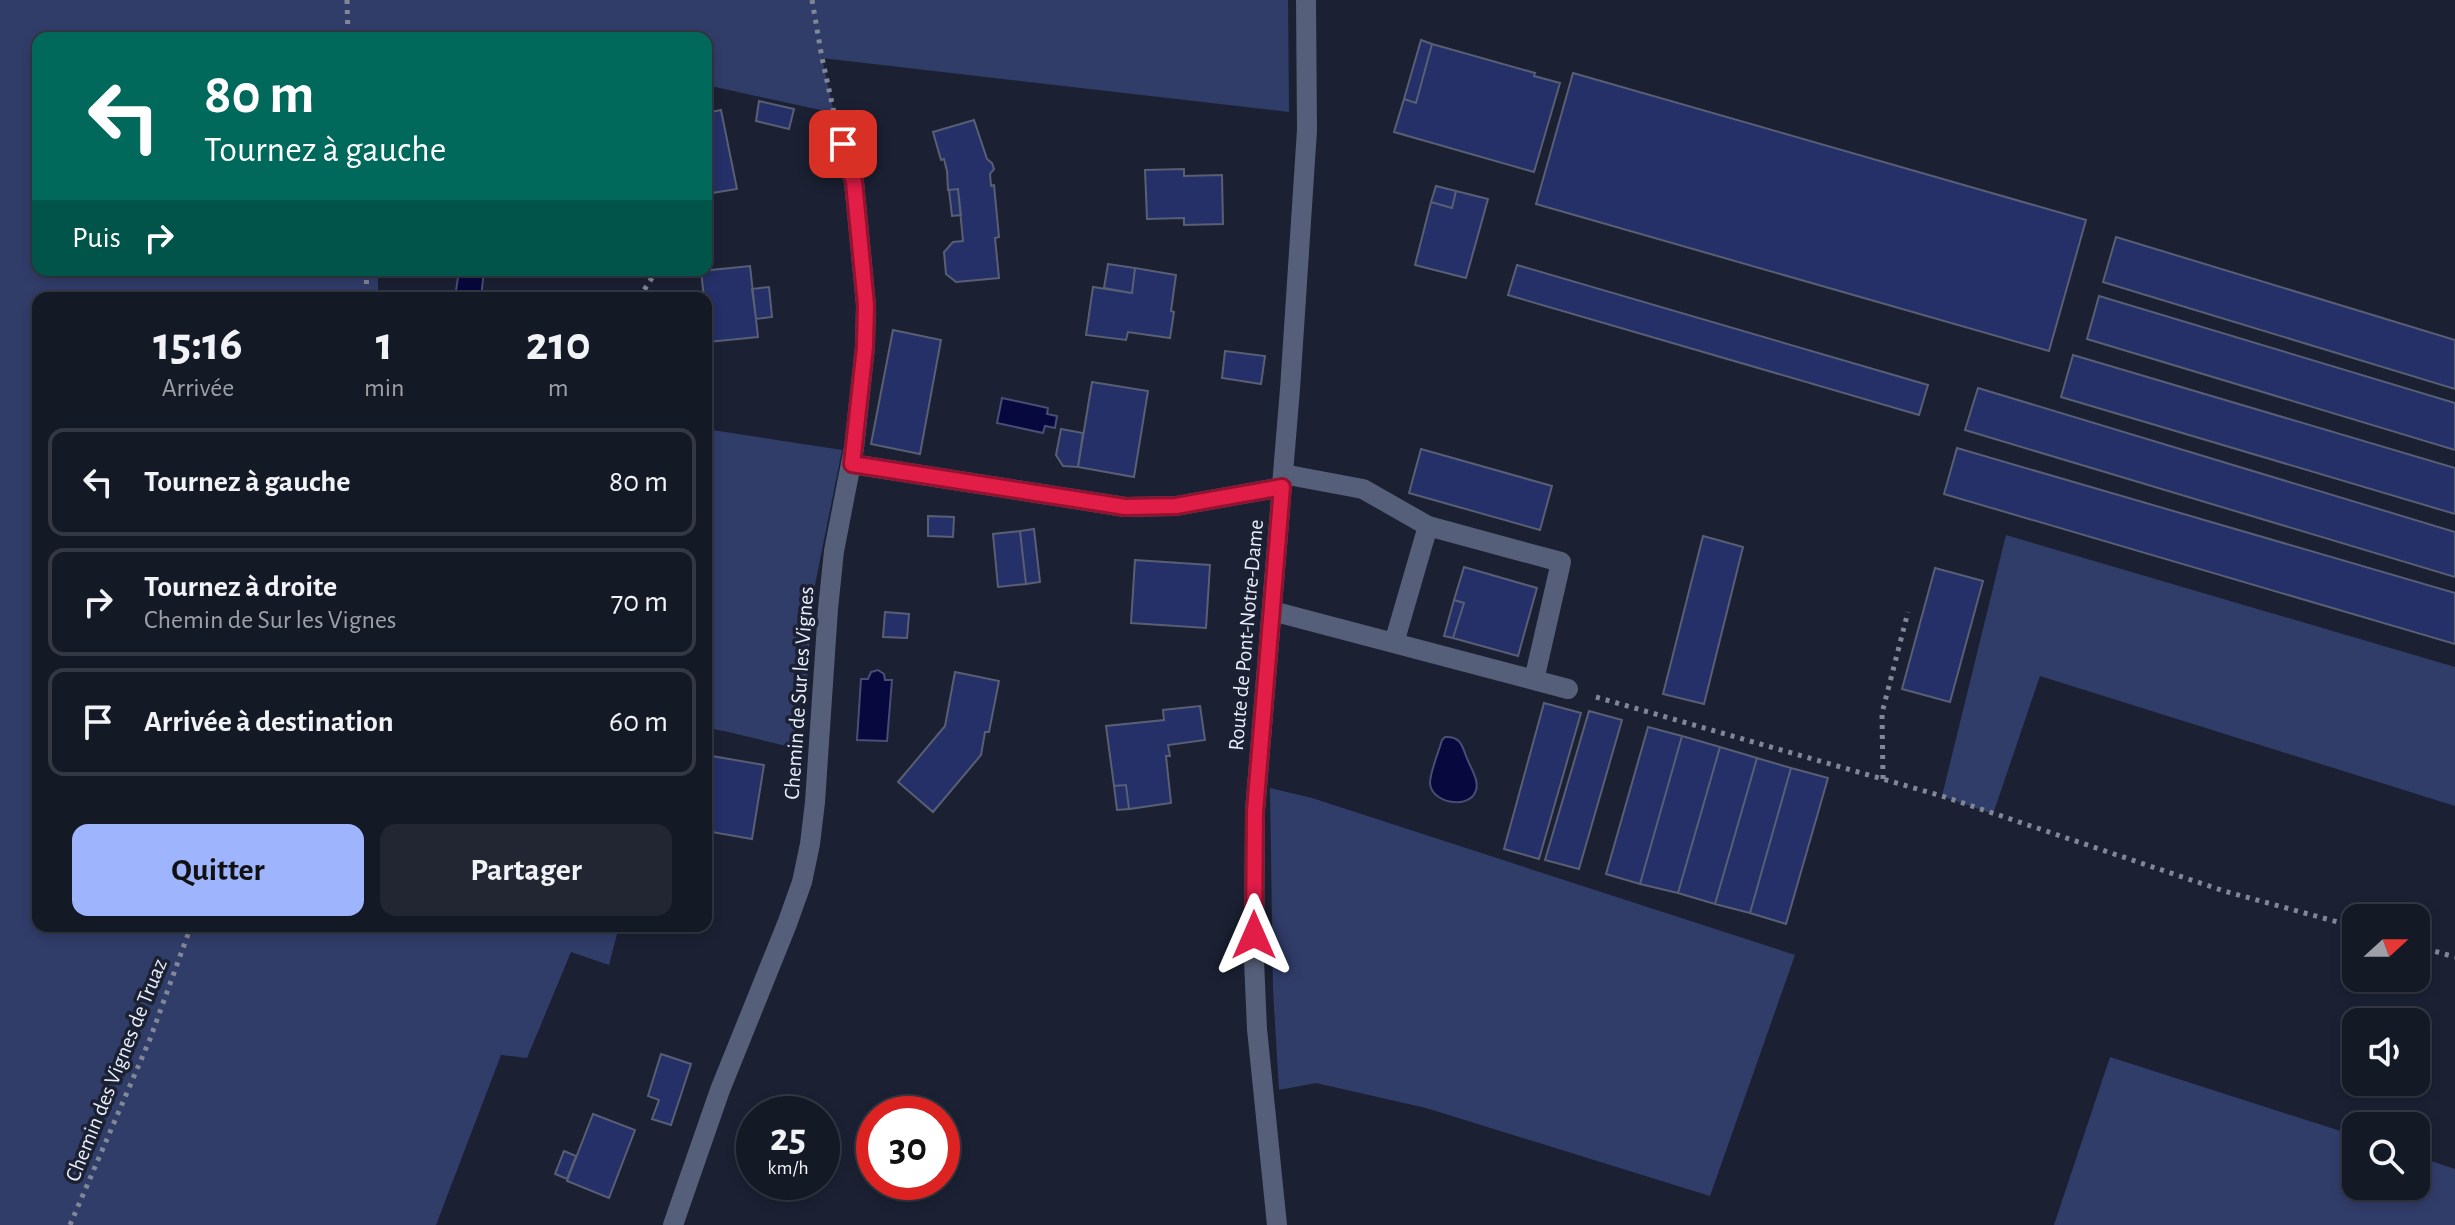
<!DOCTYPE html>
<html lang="fr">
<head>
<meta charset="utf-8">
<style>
	:root { --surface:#141926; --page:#212632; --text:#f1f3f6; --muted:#9da0a7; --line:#333843; --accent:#9eb4fd }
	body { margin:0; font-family:"Alegreya Sans",sans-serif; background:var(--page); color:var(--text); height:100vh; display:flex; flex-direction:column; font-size:30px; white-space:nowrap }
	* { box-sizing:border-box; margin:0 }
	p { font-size:26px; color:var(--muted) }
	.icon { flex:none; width:44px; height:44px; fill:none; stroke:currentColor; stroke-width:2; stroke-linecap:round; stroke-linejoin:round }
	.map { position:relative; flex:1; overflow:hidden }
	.side { position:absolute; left:32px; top:292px; width:680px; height:640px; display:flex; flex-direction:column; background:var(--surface); border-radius:16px; box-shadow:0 4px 12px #0003,0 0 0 2px var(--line) }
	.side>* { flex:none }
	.banner { position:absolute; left:32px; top:32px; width:680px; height:244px; border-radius:16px; box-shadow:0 4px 12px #0003,0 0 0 2px var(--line); background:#00695c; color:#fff; overflow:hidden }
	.needle { width:52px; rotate:69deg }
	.tools { position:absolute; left:2342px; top:904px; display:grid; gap:16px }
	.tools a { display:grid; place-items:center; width:88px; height:88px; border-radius:16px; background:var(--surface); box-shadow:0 4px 12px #0003,0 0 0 2px var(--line); font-size:40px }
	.speed { position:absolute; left:736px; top:1096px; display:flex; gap:16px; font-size:40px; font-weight:700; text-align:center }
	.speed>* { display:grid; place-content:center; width:104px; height:104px; border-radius:50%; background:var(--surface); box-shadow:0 4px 12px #0003,0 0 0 2px var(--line); line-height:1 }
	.speed small { font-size:20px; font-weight:400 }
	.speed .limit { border:12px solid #d22; background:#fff; color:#111 }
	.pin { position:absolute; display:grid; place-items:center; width:68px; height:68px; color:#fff; margin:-34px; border-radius:16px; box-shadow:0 4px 12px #0006 }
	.me { position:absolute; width:88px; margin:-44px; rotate:0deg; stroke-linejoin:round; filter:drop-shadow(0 0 6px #0008) }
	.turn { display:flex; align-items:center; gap:28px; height:168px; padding:0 40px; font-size:36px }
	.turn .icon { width:104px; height:104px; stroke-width:2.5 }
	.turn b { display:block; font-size:56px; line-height:68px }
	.then { display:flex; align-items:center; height:76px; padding:0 40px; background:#0003; gap:16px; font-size:30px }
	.eta { display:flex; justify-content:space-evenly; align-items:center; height:136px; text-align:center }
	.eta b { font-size:48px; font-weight:700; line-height:56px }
	.cta { display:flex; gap:16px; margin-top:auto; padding:16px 40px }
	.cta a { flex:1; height:92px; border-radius:16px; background:var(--accent); color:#111; font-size:32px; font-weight:700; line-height:92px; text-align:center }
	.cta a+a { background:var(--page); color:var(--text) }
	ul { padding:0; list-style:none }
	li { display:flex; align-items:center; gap:24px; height:108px; margin:0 16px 12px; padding:0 24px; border:4px solid var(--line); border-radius:16px }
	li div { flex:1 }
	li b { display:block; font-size:30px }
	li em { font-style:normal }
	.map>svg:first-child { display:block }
	.green { fill:#313d69 }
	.water { fill:#07083d; stroke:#4a4d75; stroke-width:2 }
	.building { fill:#243067; stroke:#585f74; stroke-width:2 }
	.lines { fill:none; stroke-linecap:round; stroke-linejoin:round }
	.path { stroke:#818796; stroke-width:5; stroke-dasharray:4 6; stroke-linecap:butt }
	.minor { stroke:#565f79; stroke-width:20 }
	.route-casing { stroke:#92132f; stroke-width:20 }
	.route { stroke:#e11d48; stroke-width:14 }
	.labels { text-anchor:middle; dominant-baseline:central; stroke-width:7; stroke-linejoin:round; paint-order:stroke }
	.street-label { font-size:22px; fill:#e8edf9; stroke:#1b2133 }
</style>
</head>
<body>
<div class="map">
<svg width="2455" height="1225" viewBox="0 0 2455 1225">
	<rect width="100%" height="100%" fill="#1b2133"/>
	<!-- green -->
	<path class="green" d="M0,0h1288l1,112 -467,-54 12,55 -128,-28v-47h-668v232h340v28h-340v628h581l-10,39 -38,-13 -44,106 -26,-3 -65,170h-436z
		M706,429l136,21 -30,150 -9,150 -79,-19 -18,-3z
		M2006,535l449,132v139l-415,-130 -47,138 -51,-18z
		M1270,788l42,10 483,157 -85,241 -284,-88 -110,-25 -37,7 -6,-101z
		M2110,1057l246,79v50h60v-30l39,13v56h-401z"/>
	<!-- water -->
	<path class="water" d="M459,270h25l-3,28h-26z
		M1002,398l46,10 -1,6 10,2 -2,12 -10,-2 -2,7 -46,-10z
		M878,670l6,4 1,6h7l-5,61 -30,-1 4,-61h7l3,-7z
		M1445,737c14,-1 17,7 21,19 3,8 8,16 10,24 7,31 -45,27 -46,3 0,-11 9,-32 12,-43z"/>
	<!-- building -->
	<path class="building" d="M1421,40l11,4 -16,59 -12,-4z
		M1432,44l103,29 -1,3 26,7 -26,89 -140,-40 10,-33 12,4z
		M1573,73l513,147 -37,131 -513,-147z
		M759,101l35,8 -5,20 -33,-8z
		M721,110l16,79 -31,5v-81z
		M974,120l13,39 5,4 2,6 -4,5 1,12 3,-1 5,52 -4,1 4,40 -43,4 -10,-8 -2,-22 9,-10 10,-1 -5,-52 -10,1 -1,-19 -3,-12 -3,1 -8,-28z
		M1184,169v7l38,-1 1,49 -39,1v-7l-37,1 -2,-49z
		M1436,186l20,5 -4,17 -21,-6z
		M958,189l3,26 -9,1 -3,-26z
		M1456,191l32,8 -22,79 -51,-13 16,-63 21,6z
		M2116,237l339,103v49l-352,-107z
		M1108,264l27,4 -3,25 -28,-5z
		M1517,265l411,120 -9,30 -411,-120z
		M750,266l8,71 -50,5 -2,-44h-2l-3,-27z
		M1135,268l41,7 -5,36 3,1 -4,26 -42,-6 -2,8 -40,-5 7,-48 39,6z
		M769,287l3,30 -16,2 -4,-30z
		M2099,296l356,107v47l-368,-111z
		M893,330l48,10 -21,114 -49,-10z
		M1225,351l40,5 -4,28 -39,-6z
		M2073,355l382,113v46l-394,-117z
		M1092,382l56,9 -14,86 -56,-10z
		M1978,388l477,144v45l-490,-147z
		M1061,429l22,4 -5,34 -15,-1 -7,-11z
		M1957,448l498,145v51l-511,-150z
		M1421,449l131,37 -12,44 -131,-37z
		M928,516l26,1 -1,20 -25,-1z
		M1034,529l6,53 -14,2 -6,-53z
		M1020,531l6,53 -28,3 -5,-53z
		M1703,536l40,11 -39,157 -41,-10z
		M1135,560l75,5 -4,63 -75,-5z
		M1464,567l73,21 -19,68 -65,-18 11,-35 -10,-3z
		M1935,568l48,13 -33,121 -48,-13z
		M1454,600l10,3 -11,35 -9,-2z
		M885,612l24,2 -2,24 -24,-1z
		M955,672l44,9 -10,51h-4l-4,23 -48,57 -35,-30 47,-56z
		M1544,703l37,10 -42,146 -35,-10z
		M1200,706l5,34 -37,5 2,11h-4l5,47 -42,6 -3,-24 -12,1 -8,-60 58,-6 -1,-10z
		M1589,711l33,9 -43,149 -34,-9z
		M1648,727l34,9 -42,148 -34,-10z
		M1682,736l38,11 -42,146 -38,-9z
		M1720,747l37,11 -42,146 -37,-11z
		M706,755l58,10 -12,74 -46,-8z
		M1757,758l34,10 -41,145 -35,-9z
		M1791,768l37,10 -42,146 -36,-11z
		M1126,785l3,24 -12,1 -3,-24z
		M661,1054l30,10 -20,61 -19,-6 7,-19 -11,-4z
		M593,1114l42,16 -26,68 -42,-17z
		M564,1151l12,5 -9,23 -12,-5z"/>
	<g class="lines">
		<!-- path -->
		<path class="path" d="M347,0l1,38
			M812,0l10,58 13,59
			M366,270l1,28
			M639,298l18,-28
			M1596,697l346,99 282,95 132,36
			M1883,779l-1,-66 26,-101
			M2416,946l39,11
			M70,1225l80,-186 41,-113"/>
		<!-- minor -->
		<path class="minor" d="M852,464l273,43 51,-1 106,-19
			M1283,474l80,15 65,37
			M1272,611l296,78
			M1394,643l34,-117 133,36 -27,118
			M673,1225l47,-135 67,-166 15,-42 8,-38 5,-42 13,-193 6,-58 20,-103 11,-101 1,-42 -12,-123 -11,-38
			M1277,1225l-20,-196 -3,-69 1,-149 35,-422 17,-259 -1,-130"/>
	</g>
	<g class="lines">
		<defs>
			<path id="route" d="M843,144l11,38 12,123 -1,42 -13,117 273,43 51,-1 106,-19 -27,324 -1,124"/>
		</defs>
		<!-- route casing -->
		<use href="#route" class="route-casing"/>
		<!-- route -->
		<use href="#route" class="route"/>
	</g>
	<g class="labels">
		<!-- street labels -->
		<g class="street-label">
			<text transform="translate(1246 635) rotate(-85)">Route de Pont-Notre-Dame</text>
			<text transform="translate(799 693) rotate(-86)">Chemin de Sur les Vignes</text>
			<text transform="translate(116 1070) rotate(-68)">Chemin des Vignes de Truaz</text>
		</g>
	</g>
</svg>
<div class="tools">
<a><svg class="needle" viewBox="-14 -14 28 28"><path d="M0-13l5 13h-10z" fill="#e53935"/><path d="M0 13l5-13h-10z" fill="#9da0a7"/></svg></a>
<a><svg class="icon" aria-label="sound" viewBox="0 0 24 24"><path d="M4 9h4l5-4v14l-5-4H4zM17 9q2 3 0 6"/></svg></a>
<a><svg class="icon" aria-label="search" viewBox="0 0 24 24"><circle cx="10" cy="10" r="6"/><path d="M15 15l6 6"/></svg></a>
</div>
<div class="speed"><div>25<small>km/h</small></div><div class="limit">30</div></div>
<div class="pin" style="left:843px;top:144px;background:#d93025"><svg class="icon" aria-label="arrive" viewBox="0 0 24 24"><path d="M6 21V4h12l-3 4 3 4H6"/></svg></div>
<svg class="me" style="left:1254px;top:935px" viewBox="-20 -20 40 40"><path d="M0-17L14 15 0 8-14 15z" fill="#e11d48" stroke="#fff" stroke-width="4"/></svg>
<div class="banner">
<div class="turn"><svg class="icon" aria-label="left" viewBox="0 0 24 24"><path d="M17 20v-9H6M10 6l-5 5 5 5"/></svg><div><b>80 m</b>Tournez à gauche</div></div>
<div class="then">Puis<svg class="icon" aria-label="right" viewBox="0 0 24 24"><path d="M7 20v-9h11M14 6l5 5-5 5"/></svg></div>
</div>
<section class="side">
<div class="eta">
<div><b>15:16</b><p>Arrivée</p></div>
<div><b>1</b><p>min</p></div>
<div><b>210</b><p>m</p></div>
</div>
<ul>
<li><svg class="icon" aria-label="left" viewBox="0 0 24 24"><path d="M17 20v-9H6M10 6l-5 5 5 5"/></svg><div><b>Tournez à gauche</b></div><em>80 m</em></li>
<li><svg class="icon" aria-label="right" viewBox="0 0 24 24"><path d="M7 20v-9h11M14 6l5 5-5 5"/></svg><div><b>Tournez à droite</b><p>Chemin de Sur les Vignes</p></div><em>70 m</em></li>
<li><svg class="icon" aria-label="arrive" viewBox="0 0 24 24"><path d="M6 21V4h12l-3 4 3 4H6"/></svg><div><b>Arrivée à destination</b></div><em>60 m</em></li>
</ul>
<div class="cta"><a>Quitter</a><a>Partager</a></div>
</section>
</div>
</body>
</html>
